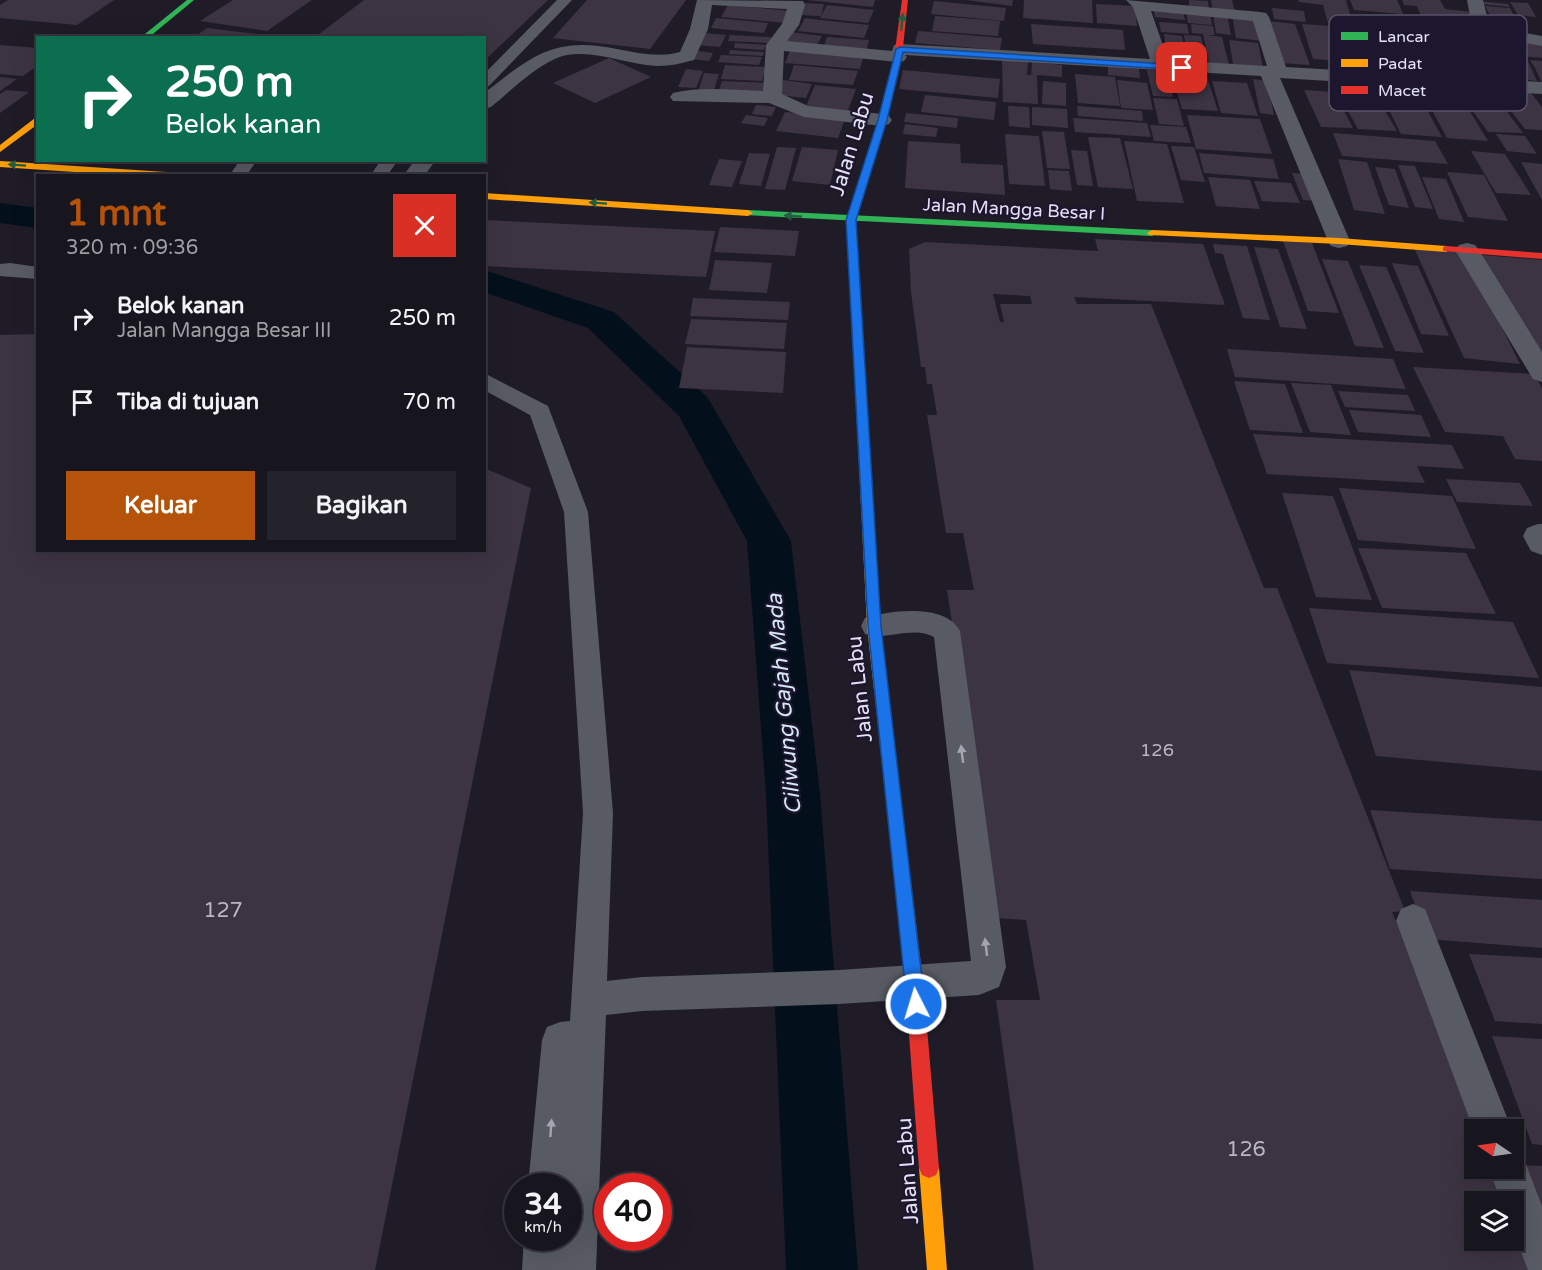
<!DOCTYPE html>
<html lang="id">
<head>
<meta charset="utf-8">
<style>
	:root { --surface:#17151e; --page:#24222b; --text:#f1f3f6; --muted:#9e9fa4; --line:#36343c; --accent:#b45309 }
	body { margin:0; font-family:"Varela Round",sans-serif; background:var(--page); color:var(--text); height:100vh; display:flex; flex-direction:column; font-size:22px; white-space:nowrap }
	* { box-sizing:border-box; margin:0 }
	p { font-size:20px; color:var(--muted) }
	.icon { flex:none; width:33px; height:33px; fill:none; stroke:currentColor; stroke-width:2; stroke-linecap:round; stroke-linejoin:round }
	.map { position:relative; flex:1; overflow:hidden }
	.drawer { position:absolute; left:36px; top:174px; width:450px; height:378px; display:flex; flex-direction:column; background:var(--surface); border-radius:0px; box-shadow:0 6px 24px #0002,0 0 0 2px var(--line) }
	.drawer>* { flex:none }
	.guide { position:absolute; left:36px; top:36px; width:450px; height:126px; border-radius:0px; box-shadow:0 6px 24px #0002,0 0 0 2px var(--line); background:#0b6e4f; color:#fff; overflow:hidden }
	.needle { width:39px; rotate:283deg }
	.fabs { position:absolute; left:1464px; top:1119px; display:grid; gap:12px }
	.fabs a { display:grid; place-items:center; width:60px; height:60px; border-radius:0px; background:var(--surface); box-shadow:0 6px 24px #0002,0 0 0 2px var(--line); font-size:30px }
	.speed { position:absolute; left:504px; top:1173px; display:flex; gap:12px; font-size:30px; font-weight:700; text-align:center }
	.speed>* { display:grid; place-content:center; width:78px; height:78px; border-radius:50%; background:var(--surface); box-shadow:0 6px 24px #0002,0 0 0 2px var(--line); line-height:1 }
	.speed small { font-size:15px; font-weight:400 }
	.speed .limit { border:9px solid #d22; background:#fff; color:#111 }
	.pin { position:absolute; display:grid; place-items:center; width:51px; height:51px; color:#fff; margin:-26px; border-radius:12px; box-shadow:0 3px 9px #0006 }
	.me { position:absolute; width:66px; margin:-33px; rotate:355deg; stroke-linejoin:round; filter:drop-shadow(0 0 4px #0008) }
	.turn { display:flex; align-items:center; gap:21px; height:126px; padding:0 30px; font-size:27px }
	.turn .icon { width:78px; height:78px; stroke-width:2.5 }
	.turn b { display:block; font-size:42px; line-height:51px }
	.round { display:grid; place-items:center; flex:none; width:63px; height:63px; border-radius:0px; background:var(--page) }
	.head { display:flex; align-items:center; justify-content:space-between; height:102px; padding:0 30px }
	h1 { font-size:36px; font-weight:700; line-height:45px; color:var(--accent) }
	.action { display:flex; gap:12px; margin-top:auto; padding:12px 30px }
	.action a { flex:1; height:69px; border-radius:0px; background:var(--accent); color:#fff; font-size:24px; font-weight:700; line-height:69px; text-align:center }
	.action a+a { background:var(--page); color:var(--text) }
	ul { padding:0; list-style:none }
	li { display:flex; align-items:center; gap:18px; height:84px; padding:0 30px }
	li div { flex:1 }
	li b { display:block; font-size:22px }
	li em { font-style:normal }
	.map>svg:first-child { display:block }
	.lines { fill:none; stroke-linecap:round; stroke-linejoin:round }
	.canal { fill:#030f1a; fill-rule:evenodd }
	.building { fill:#3d3443; fill-rule:evenodd }
	.lane { fill:#585b64; fill-rule:evenodd }
	.street { fill:#585b64; fill-rule:evenodd }
	.fast { fill:#30b455; fill-rule:evenodd }
	.slow { fill:#ff9f0a; fill-rule:evenodd }
	.jam { fill:#e5322d; fill-rule:evenodd }
	.oneway { fill:#255d40 }
	.oneway2 { fill:#a5a5b2 }
	.route { fill:#1a73e8; stroke:#114b97; stroke-width:1.5 }
	.labels { text-anchor:middle; dominant-baseline:central; stroke-width:4.5; stroke-linejoin:round; paint-order:stroke }
	.far-street-label { font-size:18px; fill:#e4e1f2; stroke:#1c162e }
	.number-label { font-size:18px; fill:#bab6c6 }
	.street-label { font-size:21px; fill:#e4e1f2; stroke:#1c162e }
	.near-number-label { font-size:21px; fill:#bab6c6 }
	.water-label { font-size:22px; font-style:italic; fill:#d5e7f3; stroke:#1c162e }
	.key { fill:#1c162e; stroke:#585369; stroke-width:1.5 }
	.key-label { font-size:16px; fill:#e4e1f2 }
</style>
</head>
<body>
<div class="map">
<svg width="1542" height="1270" viewBox="0 0 1542 1270">
	<rect width="100%" height="100%" fill="#1f1c28"/>
	<g class="lines">
		<!-- canal -->
		<path class="canal" d="M0,203l38,5v20l-38,-5z
			M484,270l130,42 94,86 83,143 29,253 38,476h-72l-20,-476 -19,-253 -68,-125 -91,-88 -104,-36z"/>
	</g>
	<!-- building -->
	<path class="building" d="M8,0h106l-37,25 -77,-7v-13z
		M233,0h79l-45,31 -67,-10z
		M364,0h184l-64,61v-23h-170z
		M587,0h99l-36,49 -97,-11z
		M807,0h68l-2,7z
		M966,0h47l-1,6z
		M1024,0h68l1,23 -70,-5z
		M1189,0l19,1 1,9 -20,-2z
		M1211,0h21l3,13 -22,-2z
		M1298,0h48l7,25 -25,-2 -5,-18 -24,-3z
		M1350,0h47l6,14 -49,-4z
		M1402,0h38l5,9 27,3 5,10 -56,-6 -4,-10 -13,-1z
		M934,1l72,7 -2,13 -73,-7z
		M1478,1l30,3 2,3 -30,-3z
		M1510,2l18,1 8,14 -18,-2z
		M803,3l21,1 -3,12 -22,-1z
		M1096,4l39,2 2,20 -40,-3z
		M728,5l63,6 -5,12 -65,-6z
		M827,5l47,5 -6,13 -48,-5z
		M1485,6l25,2 15,27 -26,-3z
		M1153,8l30,3 2,9 -30,-3z
		M1272,8l32,3 2,11 -32,-3z
		M1186,10l24,2 2,13 -24,-2z
		M1213,13l14,1 4,21 -15,-2z
		M1232,15l26,3 5,23 -27,-3z
		M935,16l65,5 -2,15 -66,-5z
		M716,18l52,5 -4,10 -53,-5z
		M805,18l15,2 49,5 -5,13 -66,-7z
		M1267,21l28,3 15,41 -29,-2z
		M1159,22l28,2 2,10 -28,-2z
		M1031,24l92,6 2,20 -92,-6z
		M1191,24l22,2 2,9h-8l15,2 7,28 -20,-2 -6,-29 -11,-1z
		M1302,24l28,2 12,35 -29,-2z
		M207,28l66,8v2h-80z
		M918,31l84,7 -2,12 -85,-7z
		M790,32l32,4 -6,11 -33,-4z
		M703,33l23,2 -6,12 -24,-2z
		M1164,34l18,2 5,26 -19,-1z
		M730,35l41,2 -2,6 -41,-2z
		M1184,35l17,1 5,22 -18,-1z
		M827,37l42,3 -3,12 -43,-4z
		M1511,38l31,3v17l-22,-2z
		M1229,40l29,3 5,24 -30,-3z
		M735,43l31,2 -2,5 -30,-2z
		M0,45l38,3v17l-15,11 -23,-2z
		M791,48l73,6 -4,15 -75,-6z
		M730,50l34,2 -1,4 -34,-2z
		M697,51l16,2 -4,8 -17,-2z
		M721,55l41,2 -3,8 -41,-3z
		M1500,55l27,4 10,22 -28,-3z
		M609,58l42,19 -56,26 -42,-20z
		M1002,60l26,2 -1,13h4l1,-13 30,3v12l-25,-2 1,29 -35,-2z
		M1530,60l12,1v22l-7,-15z
		M725,65l41,2 -4,14 -41,-2z
		M794,65l64,6 -5,14 -64,-5z
		M1108,66l31,3 1,9 -32,-3z
		M686,69l17,2 -7,17 -18,-1z
		M903,70l97,9 -2,19 -99,-9z
		M1147,70l20,1 6,26 -20,-1z
		M704,73l15,1 -6,19 -15,-1z
		M1075,74l40,3 5,29 -42,-3z
		M1172,75l35,2 11,34 -36,-2z
		M0,77l17,2 -17,12z
		M1253,79l14,2 7,34 -14,-2z
		M783,80l29,4 -6,14 -29,-3z
		M1117,80l30,3 6,27 -32,-2z
		M722,81l46,2 -3,10 -46,-3z
		M1043,81l23,2v23l-24,-2z
		M1212,81l35,2 11,33 -37,-3z
		M1332,82l37,2 28,47 -39,-2z
		M815,85l41,4 -9,24 -42,-4z
		M1456,88l34,1 33,44 -35,-1z
		M6,90l23,2 -29,21v-19z
		M1304,90l30,2 19,36 -32,-1z
		M1496,92l35,1 11,14v23l-17,-1z
		M925,95l71,7 -2,18 -73,-8z
		M1153,98l24,1 7,27 -25,-2z
		M1383,98l39,3 20,36 -41,-3z
		M1426,99l38,3 24,39 -41,-3z
		M756,105l20,2 -4,9 -20,-2z
		M1008,106l21,1 1,21 -21,-2z
		M1077,106l65,5 1,10 -65,-5z
		M1032,107l35,2 1,19 -36,-3z
		M785,112l60,7 -7,19 -62,-7z
		M906,113l52,5 -1,10 -53,-6z
		M746,115l22,3 -4,8 -23,-3z
		M1187,115l73,4 12,35 -76,-5z
		M1073,118l74,5 4,14 -76,-5z
		M905,124l33,4 -2,9 -33,-3z
		M1150,125l36,2 5,16 -37,-2z
		M1042,131l22,1 6,37 -23,-1z
		M1333,133l102,8 13,23 -106,-8z
		M1005,134l34,2 6,50 -36,-2z
		M1496,134l29,2 12,18 -30,-3z
		M1088,137l32,1 13,51 -35,-2z
		M908,141l52,3 1,19 42,2 2,30 -100,-7z
		M1124,141l43,3 17,59 -47,-2z
		M1171,146l23,1 11,35 -24,-2z
		M777,147l19,1 -11,42 -20,-1z
		M802,147l36,3 -8,35 -38,-4z
		M1071,150l16,1 6,35 -16,-1z
		M1471,151l34,3 26,41 -35,-2z
		M749,153l21,1 -9,32 -22,-2z
		M1199,153l74,6 6,20 -75,-6z
		M719,159l23,2 -10,26 -23,-2z
		M1338,159l29,3 18,52 -31,-4z
		M1521,162l21,2v36z
		M1398,165l17,1 18,43 -18,-2z
		M1375,167l20,2 14,39 -20,-3z
		M1048,170l21,1 3,20 -22,-2z
		M1447,172l37,3 24,46 -40,-4z
		M1292,173l16,1 11,27 -16,-1z
		M1208,177l42,3 10,29 -44,-3z
		M1422,177l24,2 18,43 -25,-3z
		M1254,181l37,2 9,20 -38,-2z
		M484,220l231,11 -9,46 -222,-11z
		M720,227l79,4 -4,25 -81,-4z
		M1095,239l108,5 22,61 -151,-8 3,7h74l113,284h13l128,323 -13,1 87,218h-5v38h20l13,34h-33v38h40v-22l20,52h-500l-38,-270h44l-14,-80 -29,-2 -50,-328h27l-11,-57h-17l-19,-118h10l-5,-31h-5l-2,-17h-4l-10,-75 -2,-43 16,-7 173,9zM993,294l37,2 2,8h-32l4,18h-4z
		M1283,241l29,2 27,70 -31,-2z
		M1213,244l34,2 23,74 -27,-2 -20,-64 -8,-1z
		M1254,247l24,2 29,80 -27,-2z
		M1414,248l50,4 56,112 -56,-6z
		M1482,255l60,5v104z
		M1322,259l26,2 36,87 -29,-2z
		M715,260l57,3 -5,30 -58,-3z
		M1392,263l26,3 31,70 -28,-2z
		M1359,265l27,2 38,86 -29,-2z
		M693,298l97,4 -2,18 -98,-4z
		M691,319l96,4 -3,26 -99,-5z
		M38,334v216h446v-82l47,20 -156,782h-375v-935z
		M687,347l99,5 -3,41 -104,-5z
		M1227,349l166,10 13,30 -171,-12z
		M1413,367l121,7 8,14v73l-27,-2 -12,-23 -58,-4z
		M1234,381l51,3 18,49 -53,-3z
		M1291,383l40,2 20,50 -41,-3z
		M1338,391l70,4 7,16 -70,-4z
		M1349,410l72,5 10,22 -73,-5z
		M1253,434l199,11 12,24 -47,-3 8,17 -158,-9z
		M1446,479l74,4 13,23 -76,-4z
		M1339,488l113,8 24,53 -118,-9z
		M1282,493l51,3 39,104 -56,-3z
		M1358,548l108,5 30,61 -114,-6z
		M1309,608l204,14 26,56 -212,-15z
		M1349,670l193,17v84l-166,-15z
		M1370,810l172,11v58l-152,-10z
		M1410,891l132,9v48l-115,-9z
		M1469,954l73,4v66l-47,-3z
		M1492,1036l50,3v106l-10,-1z
		M1515,1165l27,1v73z"/>
	<g class="lines">
		<!-- lane -->
		<path class="lane" d="M557,0h15l-83,86 -5,1v-13z
			M240,160h17l-11,16h-17z
			M381,160h17l-11,16h-17z
			M10,263l28,4v12l-38,-3v-12z
			M484,373l64,33 40,106 25,301 -6,168 35,-4 197,-7 132,-9 -37,-324c-20,-12 -48,4 -69,-3l-4,-8 4,-8c24,-8 81,-15 95,13l46,336 -7,20 -20,8 -140,9 -197,7 -36,4 -10,255h-74l2,-32h44v-52h-40l14,-146 5,-13 13,-5 10,-1 13,-208 -19,-301 -34,-97 -46,-25z
			M1413,904l12,5 87,221 -38,1 -78,-210 5,-12z
			M1514,1151l8,3 20,52v64h-14l-14,-37v-31h-13l-12,-34h25z"/>
		<!-- street -->
		<path class="street" d="M697,0l106,1 2,4 -6,20 -12,16 105,10 2,-6 6,-1 250,15 -17,-52 -7,-7 134,12 6,1 3,4 17,50 256,15v12l-262,-16 70,163 -3,5 -8,2 -8,-2 -3,-5 -67,-165 -356,-21 2,2 -3,4 -6,1 -114,-11 -2,43 26,12 74,8 7,2 3,4 -3,4 -7,2 -78,-9 -35,-14 -96,-2 -3,-4 3,-4c29,-7 61,-3 90,-2l3,-46 16,-21 5,-15 -75,-4 -4,24 -14,31c-12,3 -23,6 -36,6 -30,-1 -61,-16 -91,-11 -26,5 -56,36 -76,52l-7,2v-16c48,-37 70,-57 133,-44 21,4 42,9 63,3l10,-23zM1151,11l102,10 14,45 -99,-6z
			M1467,0h16l6,24 5,3 48,9v10l-59,-11 -11,-9z
			M415,160h21l-12,16h-21z
			M1467,243l8,2 4,5 63,102v30l-9,-3 -78,-129 4,-5z
			M1538,524h4v31l-11,-4 -8,-15 4,-8z"/>
		<!-- fast -->
		<path class="fast" d="M187,0h7l-46,38h-8z
			M748,210l404,20 5,3 -5,3 -407,-21v-4z"/>
		<!-- slow -->
		<path class="slow" d="M35,118h3v6l-38,28v-7z
			M0,161l181,12 4,3h-51l-134,-9z
			M484,193l264,17 5,3 -5,3 -264,-17z
			M1152,230l187,8 107,8 5,3 -5,3 -107,-8 -190,-9 -2,-2z
			M859,362l5,3 17,261 7,64 -2,4 -5,2 -5,-2 -2,-4 -7,-64 -13,-261z
			M929,1158l7,3 3,7 8,102h-20l-8,-102 3,-7z"/>
		<!-- jam -->
		<path class="jam" d="M902,0h6l-6,57 -16,63 -30,100 8,145 -5,3 -5,-3 -8,-145 32,-100 16,-63z
			M1446,246l96,7v6l-99,-8v-4z
			M881,684l5,2 2,4 35,291 16,187 -3,7 -7,3 -7,-3 -3,-7 -14,-187 -31,-291 2,-4z"/>
	</g>
	<!-- one-way arrows -->
	<defs><path id="oneway-solid" d="M-6-.8H1V-3.2L6.5 0L1 3.2V.8H-6Z" transform="scale(1.5)"/></defs>
	<g class="oneway">
		<use href="#oneway-solid" transform="translate(902 22) rotate(-84)"/>
		<use href="#oneway-solid" transform="translate(17 165) rotate(-176)"/>
		<use href="#oneway-solid" transform="translate(598 203) rotate(-176)"/>
		<use href="#oneway-solid" transform="translate(793 216) rotate(-176)"/>
	</g>
	<g class="oneway2">
		<use href="#oneway-solid" transform="translate(962 754) rotate(-97)"/>
		<use href="#oneway-solid" transform="translate(986 947) rotate(-97)"/>
		<use href="#oneway-solid" transform="translate(551 1128) rotate(-86)"/>
	</g>
	<!-- route -->
	<path class="route" d="M900,47l282,18 4,3 -4,2 -279,-18 -16,68 -31,100 25,406 44,378 -3,6 -6,2 -6,-2 -3,-6 -39,-378 -22,-406 32,-100 18,-71z"/>
	<g class="labels">
		<!-- far-street labels -->
		<g class="far-street-label">
			<text transform="translate(1014 209) rotate(3)">Jalan Mangga Besar I</text>
		</g>
		<!-- number labels -->
		<g class="number-label">
			<text x="1157" y="750">126</text>
		</g>
		<!-- street labels -->
		<g class="street-label">
			<text transform="translate(852 144) rotate(-73)">Jalan Labu</text>
			<text transform="translate(860 689) rotate(-96)">Jalan Labu</text>
			<text transform="translate(908 1171) rotate(-94)">Jalan Labu</text>
		</g>
		<!-- near-number labels -->
		<g class="near-number-label">
			<text x="223" y="910">127</text>
			<text x="1246" y="1149">126</text>
		</g>
		<!-- water labels -->
		<g class="water-label">
			<text transform="translate(784 704) rotate(-95)">Ciliwung Gajah Mada</text>
		</g>
	</g>
	<!-- legend -->
	<rect x="1329" y="15" width="198" height="96" rx="9" class="key"/>
	<rect x="1341" y="32" width="27" height="8" fill="#30b455"/>
	<rect x="1341" y="59" width="27" height="8" fill="#ff9f0a"/>
	<rect x="1341" y="86" width="27" height="8" fill="#e5322d"/>
	<g class="key-label">
		<text x="1378" y="42">Lancar</text>
		<text x="1378" y="69">Padat</text>
		<text x="1378" y="96">Macet</text>
	</g>
</svg>
<div class="fabs">
<a><svg class="needle" viewBox="-14 -14 28 28"><path d="M0-13l5 13h-10z" fill="#e53935"/><path d="M0 13l5-13h-10z" fill="#9e9fa4"/></svg></a>
<a><svg class="icon" aria-label="layers" viewBox="0 0 24 24"><path d="M12 4l9 5-9 5-9-5zM3 14l9 5 9-5"/></svg></a>
</div>
<div class="speed"><div>34<small>km/h</small></div><div class="limit">40</div></div>
<div class="pin" style="left:1182px;top:68px;background:#d93025"><svg class="icon" aria-label="arrive" viewBox="0 0 24 24"><path d="M6 21V4h12l-3 4 3 4H6"/></svg></div>
<svg class="me" style="left:916px;top:1004px" viewBox="-20 -20 40 40"><circle r="17" fill="#1a73e8" stroke="#fff" stroke-width="3"/><path d="M0-11L8 9 0 5-8 9z" fill="#fff"/></svg>
<div class="guide">
<div class="turn"><svg class="icon" aria-label="right" viewBox="0 0 24 24"><path d="M7 20v-9h11M14 6l5 5-5 5"/></svg><div><b>250 m</b>Belok kanan</div></div>
</div>
<section class="drawer">
<div class="head"><div><h1>1 mnt</h1><p>320 m · 09:36</p></div><a class="round" style="background:#d93025;color:#fff"><svg class="icon" aria-label="close" viewBox="0 0 24 24"><path d="M6 6l12 12M18 6L6 18"/></svg></a></div>
<ul>
<li><svg class="icon" aria-label="right" viewBox="0 0 24 24"><path d="M7 20v-9h11M14 6l5 5-5 5"/></svg><div><b>Belok kanan</b><p>Jalan Mangga Besar III</p></div><em>250 m</em></li>
<li><svg class="icon" aria-label="arrive" viewBox="0 0 24 24"><path d="M6 21V4h12l-3 4 3 4H6"/></svg><div><b>Tiba di tujuan</b></div><em>70 m</em></li>
</ul>
<div class="action"><a>Keluar</a><a>Bagikan</a></div>
</section>
</div>
</body>
</html>
